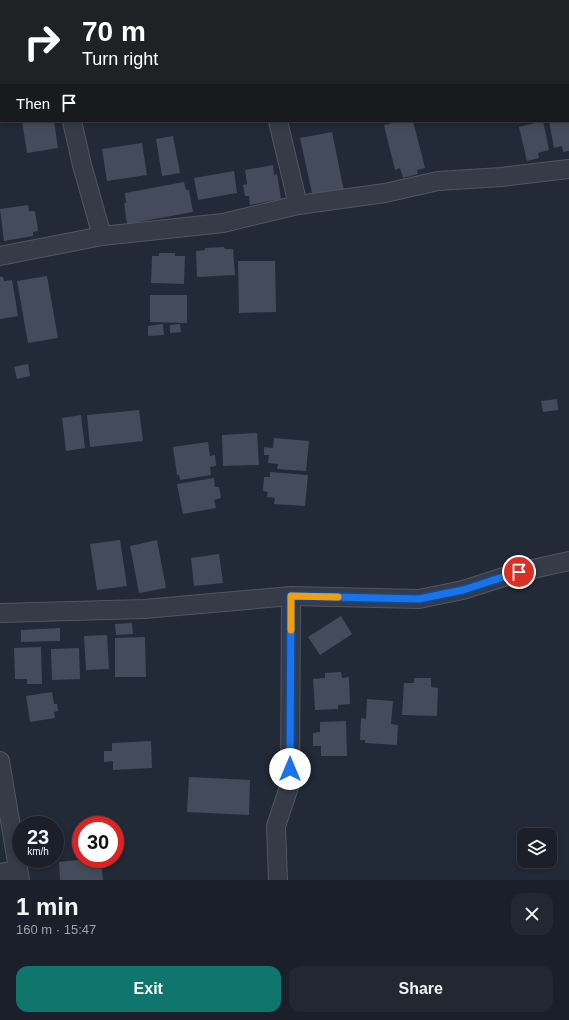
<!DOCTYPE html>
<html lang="en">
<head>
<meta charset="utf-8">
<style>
	:root { --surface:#1a1f29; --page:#232731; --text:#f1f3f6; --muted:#9fa2a8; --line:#383d46; --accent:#0f766e }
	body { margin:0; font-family:Helvetica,sans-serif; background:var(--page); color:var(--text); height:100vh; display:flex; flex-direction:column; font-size:15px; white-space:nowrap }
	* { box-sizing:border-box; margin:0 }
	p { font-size:13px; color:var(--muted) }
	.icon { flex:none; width:22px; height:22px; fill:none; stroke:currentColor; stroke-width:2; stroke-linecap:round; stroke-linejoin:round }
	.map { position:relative; height:880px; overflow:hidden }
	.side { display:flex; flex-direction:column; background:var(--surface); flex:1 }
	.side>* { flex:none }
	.guide { position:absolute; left:0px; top:0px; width:569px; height:122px; box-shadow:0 2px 6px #0003,0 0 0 1px var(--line); background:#202124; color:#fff; overflow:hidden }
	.controls { position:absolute; left:517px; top:828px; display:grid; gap:8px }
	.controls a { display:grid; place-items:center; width:40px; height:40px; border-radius:8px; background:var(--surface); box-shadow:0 2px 6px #0003,0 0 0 1px var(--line); font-size:20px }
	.speed { position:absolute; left:12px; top:816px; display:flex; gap:8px; font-size:20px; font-weight:700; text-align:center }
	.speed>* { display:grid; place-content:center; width:52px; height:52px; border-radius:50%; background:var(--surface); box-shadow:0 2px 6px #0003,0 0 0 1px var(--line); line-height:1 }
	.speed small { font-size:10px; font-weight:400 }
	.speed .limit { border:6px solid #d22; background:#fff; color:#111 }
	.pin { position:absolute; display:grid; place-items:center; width:34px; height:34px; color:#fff; margin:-17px; border:2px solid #fff; border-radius:50%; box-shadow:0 1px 4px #0007 }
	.me { position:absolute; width:44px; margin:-22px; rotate:0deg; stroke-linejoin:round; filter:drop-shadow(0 0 3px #0008) }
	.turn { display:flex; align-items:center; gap:14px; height:84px; padding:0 16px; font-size:18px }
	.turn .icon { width:52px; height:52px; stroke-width:2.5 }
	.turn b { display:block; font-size:28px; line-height:34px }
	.then { display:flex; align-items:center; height:38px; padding:0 16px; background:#0003; gap:8px; font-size:15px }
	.round { display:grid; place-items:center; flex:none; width:42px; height:42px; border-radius:12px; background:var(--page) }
	.head { display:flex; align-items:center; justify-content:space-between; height:68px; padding:0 16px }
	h1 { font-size:24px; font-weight:600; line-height:30px }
	.primary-button { display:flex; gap:8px; margin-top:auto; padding:8px 16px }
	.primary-button a { flex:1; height:46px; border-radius:12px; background:var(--accent); color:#fff; font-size:16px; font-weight:600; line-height:46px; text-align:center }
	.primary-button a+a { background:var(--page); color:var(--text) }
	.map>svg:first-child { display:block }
	.building { fill:#444c5b }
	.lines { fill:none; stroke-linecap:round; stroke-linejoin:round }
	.minor-casing { stroke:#505662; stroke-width:20 }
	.minor { stroke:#363c47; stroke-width:18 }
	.route-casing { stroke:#114b97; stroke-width:10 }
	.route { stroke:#1a73e8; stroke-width:7 }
	.slow { stroke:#f59e0b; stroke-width:7 }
</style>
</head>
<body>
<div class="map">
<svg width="569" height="880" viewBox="0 0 569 880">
	<rect width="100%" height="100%" fill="#222937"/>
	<!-- building -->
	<path class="building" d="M22,121h32l4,27 -31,5z
		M389,121h24l12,47 -8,2 1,4 -15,4 -3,-10 -5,2 -11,-45 6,-1z
		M543,121l6,29 -11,3 1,5 -12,3 -8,-34z
		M549,121h20v30l-6,1 -1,-6 -8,2z
		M332,132l12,59 -31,7 -13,-60z
		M173,136l7,37 -18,3 -6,-37z
		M142,143l5,32 -40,6 -5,-32z
		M273,165l1,10 3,-1 4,25 -31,6 -1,-9h-4l-2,-11 4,-1 -2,-14z
		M234,171l3,22 -39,7 -4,-22z
		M184,182l2,8h3l4,22 -66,12 -3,-21h2l-1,-10z
		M28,205l1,6h6l3,20 -5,1v4l-29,5 -4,-32z
		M224,247l1,2h8l2,26 -38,2 -1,-26 9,-1v-2z
		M159,253h16v3h10l-1,28 -33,-1 1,-27h7z
		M238,261h37l1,51 -37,1z
		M47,276l11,62 -30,5 -11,-62z
		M0,277h3l1,4 8,-1 6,36 -18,3z
		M150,295h37v28l-37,-1z
		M163,324l1,11 -16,1v-10z
		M180,324l1,8 -11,1v-8z
		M28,364l2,12 -13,3 -3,-12z
		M557,399l1,11 -15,2 -2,-11z
		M139,410l4,31 -53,6 -3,-32z
		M81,415l4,33 -19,3 -4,-33z
		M257,433l2,32 -36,1 -1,-31z
		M274,438l35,3 -3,30 -29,-2 1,-5 -10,-1 1,-8h-5v-8l9,1z
		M208,442l2,14 5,-1 1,11 -6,1 1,8 -31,5 -1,-5h-2l-4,-28z
		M270,472l38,3 -3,31 -31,-2 1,-6 -8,-1 1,-5 -5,-1 1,-14h6z
		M214,478l1,9h4l2,11 -7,2 2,8 -33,6 -6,-30z
		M120,540l7,46 -30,4 -7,-46z
		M157,540l9,48 -27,5 -9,-47z
		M219,554l4,29 -29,3 -3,-28z
		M341,616l11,18 -32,21 -12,-18z
		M132,623l1,11 -17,1 -1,-11z
		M60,628v13l-39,1v-12z
		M107,635l2,34 -23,1 -2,-34z
		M145,637l1,40h-31v-39z
		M41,647l1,37h-15v-5h-12l-1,-31z
		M79,648l1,31 -28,1 -1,-31z
		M341,672l1,6 7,-1 1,27 -12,1v4l-23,1 -2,-31 12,-1v-5z
		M414,678h17v9l7,1 -1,28 -35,-1 2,-32h10z
		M52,692l2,12h3l1,7 -4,1 1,6 -25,4 -4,-26z
		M367,699l26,2 -2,23 7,1 -1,20 -32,-2v-3h-5l1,-22 5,1z
		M346,721l1,35h-26v-10h-8v-13l7,-1v-10z
		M151,741l1,27 -39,2v-9l-9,1v-11h8v-8z
		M189,777l61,3 -1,35 -62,-3z
		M88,859h13l2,21h-43l-1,-18z"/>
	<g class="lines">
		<defs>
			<path id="minor" d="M45,0l1,1
				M250,0l1,1
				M72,121l10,44 20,71
				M278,121l20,84
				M0,256l102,-20 121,-13 75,-18 87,-12 53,-12 63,-4 68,-8
				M0,613l144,-4 147,-13 128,3 44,-9 56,-18 50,-11
				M0,761l20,119
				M0,873l18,-3
				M278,880l-2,-54 14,-42 1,-188"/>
		</defs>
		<!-- minor casing -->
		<use href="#minor" class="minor-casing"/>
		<!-- minor -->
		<use href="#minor" class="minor"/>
	</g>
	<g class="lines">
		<defs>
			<path id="route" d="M290,769l1,-173 128,3 44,-9 56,-18"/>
		</defs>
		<!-- route casing -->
		<use href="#route" class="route-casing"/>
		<!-- route -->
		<use href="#route" class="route"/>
		<!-- slow -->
		<path class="slow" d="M291,630v-34l47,1"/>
	</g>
</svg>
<div class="controls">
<a><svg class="icon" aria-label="layers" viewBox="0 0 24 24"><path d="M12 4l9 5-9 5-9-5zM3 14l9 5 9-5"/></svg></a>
</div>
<div class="speed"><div>23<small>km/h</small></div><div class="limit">30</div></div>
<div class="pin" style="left:519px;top:572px;background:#d93025"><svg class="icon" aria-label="arrive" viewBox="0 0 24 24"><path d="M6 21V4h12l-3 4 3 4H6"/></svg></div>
<svg class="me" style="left:290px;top:769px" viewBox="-20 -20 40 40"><circle r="19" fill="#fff"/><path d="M0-13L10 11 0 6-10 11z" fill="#1a73e8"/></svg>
<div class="guide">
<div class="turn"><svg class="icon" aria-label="right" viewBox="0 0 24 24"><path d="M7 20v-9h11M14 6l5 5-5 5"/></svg><div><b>70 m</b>Turn right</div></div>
<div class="then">Then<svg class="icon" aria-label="arrive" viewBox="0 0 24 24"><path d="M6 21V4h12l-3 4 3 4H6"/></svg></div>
</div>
</div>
<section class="side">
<div class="head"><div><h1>1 min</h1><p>160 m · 15:47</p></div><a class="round"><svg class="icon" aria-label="close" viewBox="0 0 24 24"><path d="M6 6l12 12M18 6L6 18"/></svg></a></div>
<div class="primary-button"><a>Exit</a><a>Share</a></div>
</section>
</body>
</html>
